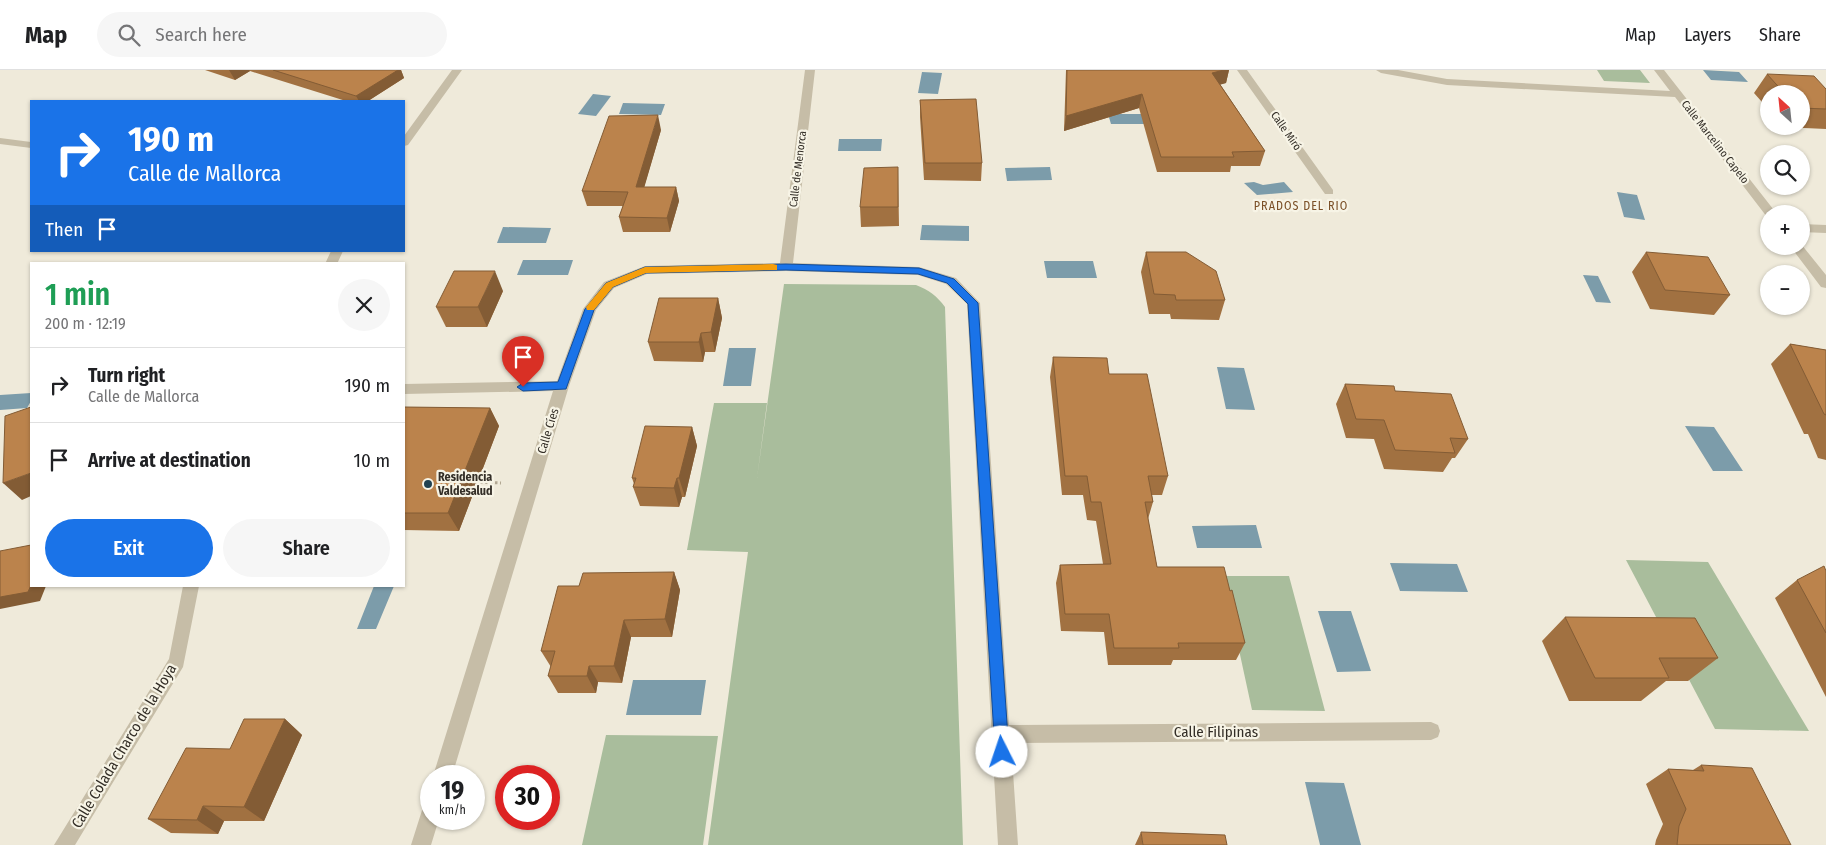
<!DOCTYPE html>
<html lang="en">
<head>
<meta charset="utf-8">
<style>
	:root { --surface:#fff; --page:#f6f6f6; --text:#202124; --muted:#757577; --line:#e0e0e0; --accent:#1a73e8 }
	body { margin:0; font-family:"Fira Sans Condensed",sans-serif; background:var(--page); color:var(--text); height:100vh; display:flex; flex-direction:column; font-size:19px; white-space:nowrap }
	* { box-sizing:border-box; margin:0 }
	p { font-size:16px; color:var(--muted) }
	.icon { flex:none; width:28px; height:28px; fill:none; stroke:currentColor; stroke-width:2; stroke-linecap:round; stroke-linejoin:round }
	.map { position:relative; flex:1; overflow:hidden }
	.sheet { position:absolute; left:30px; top:192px; width:375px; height:325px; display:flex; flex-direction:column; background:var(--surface); border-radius:0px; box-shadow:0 1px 4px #0004 }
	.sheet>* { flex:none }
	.banner { position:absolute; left:30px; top:30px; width:375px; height:152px; border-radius:0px; box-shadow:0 1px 4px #0004; background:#1a73e8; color:#fff; overflow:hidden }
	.needle { width:32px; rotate:333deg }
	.buttons { position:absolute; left:1760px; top:15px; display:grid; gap:10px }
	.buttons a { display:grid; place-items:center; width:50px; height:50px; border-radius:50%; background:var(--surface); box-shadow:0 1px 4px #0004; font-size:25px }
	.speed { position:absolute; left:420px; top:695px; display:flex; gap:10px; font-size:25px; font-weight:700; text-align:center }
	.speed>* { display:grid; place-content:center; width:65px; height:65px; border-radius:50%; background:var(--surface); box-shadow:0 1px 4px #0004; line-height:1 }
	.speed small { font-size:12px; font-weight:400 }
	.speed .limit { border:8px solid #d22; background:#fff; color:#111 }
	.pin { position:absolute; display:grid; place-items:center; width:42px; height:42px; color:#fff; margin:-51px -21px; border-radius:50% 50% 50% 0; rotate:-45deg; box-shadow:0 0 5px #0007 }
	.pin .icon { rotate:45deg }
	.me { position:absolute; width:55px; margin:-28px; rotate:356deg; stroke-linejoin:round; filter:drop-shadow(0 0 4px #0008) }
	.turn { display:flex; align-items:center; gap:18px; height:105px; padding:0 15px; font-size:22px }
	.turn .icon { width:65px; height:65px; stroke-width:2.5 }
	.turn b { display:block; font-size:35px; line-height:42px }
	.then { display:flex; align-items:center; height:48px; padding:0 15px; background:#0003; gap:10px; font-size:19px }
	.round { display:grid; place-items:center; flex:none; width:52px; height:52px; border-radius:26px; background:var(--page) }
	.overview { display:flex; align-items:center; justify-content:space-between; height:85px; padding:0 15px }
	h1 { font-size:30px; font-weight:600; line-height:38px; color:#1e9e55 }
	.cta { display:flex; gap:10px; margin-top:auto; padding:10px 15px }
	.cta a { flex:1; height:58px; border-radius:30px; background:var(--accent); color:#fff; font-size:20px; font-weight:600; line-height:58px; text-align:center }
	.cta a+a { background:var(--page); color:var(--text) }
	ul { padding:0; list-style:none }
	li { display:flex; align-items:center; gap:15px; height:75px; padding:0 15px; border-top:1px solid var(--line) }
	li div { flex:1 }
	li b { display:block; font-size:19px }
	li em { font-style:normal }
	header { display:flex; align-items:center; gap:30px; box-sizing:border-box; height:70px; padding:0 25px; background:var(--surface); border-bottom:1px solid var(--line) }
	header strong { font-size:24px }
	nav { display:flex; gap:28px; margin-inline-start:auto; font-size:18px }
	.search { width:350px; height:45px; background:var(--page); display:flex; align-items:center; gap:12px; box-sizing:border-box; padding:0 18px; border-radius:28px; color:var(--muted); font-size:19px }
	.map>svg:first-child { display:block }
	.green { fill:#a9bd9c }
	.water { fill:#7c9caa }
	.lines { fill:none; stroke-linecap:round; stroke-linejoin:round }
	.path { stroke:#b1a792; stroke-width:3; stroke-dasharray:2.5 2.5; stroke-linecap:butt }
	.street { fill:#c6bda7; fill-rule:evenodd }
	.wall { fill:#a17141 }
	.shaded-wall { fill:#835c35 }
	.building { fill:#bb834c; stroke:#835c35 }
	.route { fill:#1a73e8; stroke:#114b97 }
	.slow { fill:#f59e0b }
	.poi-dot { fill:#204151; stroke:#f7f4e6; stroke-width:2 }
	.labels { text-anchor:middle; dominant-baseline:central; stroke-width:4.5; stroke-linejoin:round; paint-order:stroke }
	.far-street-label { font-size:11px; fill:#332e27; stroke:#f7f4e6 }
	.far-quarter-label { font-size:12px; letter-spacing:1px; fill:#7b5027; stroke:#f7f4e6 }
	.street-label { font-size:12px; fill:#332e27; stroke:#f7f4e6 }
	.poi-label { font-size:12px; font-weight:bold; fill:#332e27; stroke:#f7f4e6; text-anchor:start }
	.near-street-label { font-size:15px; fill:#332e27; stroke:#f7f4e6 }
</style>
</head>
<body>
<header>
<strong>Map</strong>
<div class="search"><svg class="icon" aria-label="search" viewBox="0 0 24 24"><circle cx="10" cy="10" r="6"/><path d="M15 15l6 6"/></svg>Search here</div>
<nav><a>Map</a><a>Layers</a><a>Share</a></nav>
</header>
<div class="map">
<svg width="1826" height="775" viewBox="0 0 1826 775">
	<rect width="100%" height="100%" fill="#efeada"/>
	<!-- green -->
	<path class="green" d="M1597,0h43l10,13 -46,-2z
		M784,214l132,1c13,5 21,11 29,22l18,538h-255l40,-293 -61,-2 27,-147h53l-10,75z
		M1626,490l82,2 101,169 -94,-2z
		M1223,506h66l36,135 -73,-1z
		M606,665l112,1 -15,109h-121z"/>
	<!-- water -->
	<path class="water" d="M1703,0l36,2 9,10 -37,-2z
		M922,2l20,1 -4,21 -20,-1z
		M593,24l18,2 -15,20 -18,-2z
		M623,33l42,1 -4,11 -42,-1z
		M1108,44h38l3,10h-38z
		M839,69h43l-1,12h-43z
		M1050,97l2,13 -45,1 -2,-13z
		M1254,112l9,3 21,-3 9,10 -36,3 -13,-12z
		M1617,122l20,3 8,25 -21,-3z
		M922,155l47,1v15l-49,-1z
		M503,157l48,1 -5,15h-49z
		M523,190h50l-5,15h-51z
		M1044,191h49l4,17h-50z
		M1583,205l15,1 13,27 -15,-1z
		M729,278h27l-5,38h-28z
		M1217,297l27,1 11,42 -29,-1z
		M31,323v8l-4,7 -27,2v-15z
		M1685,356l29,1 29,44h-30z
		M1256,455l6,23h-65l-5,-22z
		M1390,493l67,1 11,28 -68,-1z
		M374,516h20l-18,43h-19z
		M1318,541h33l20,60 -34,1z
		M633,610h73l-5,35h-75z
		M1305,712l39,1 17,62h-41z"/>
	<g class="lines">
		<!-- path -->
		<path class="path" d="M475,412l26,1"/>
		<!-- street -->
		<path class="street" d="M452,0h10l-54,75 -4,1v-10z
			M805,0h10l-22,193 126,4 37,11 24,25 29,422 422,-3 7,3 2,6 -2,6 -7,3 -420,3 7,102h-20l-31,-541 -21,-20 -28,-9 -132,-4 -139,3 -33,14 -18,22 -27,76 -117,390h-19l120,-385 -149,3v-10l153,-3 26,-72 21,-27 41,-16 135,-3z
			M1237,0h10l86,120v4h-8z
			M1376,0h22l49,9 223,12 -16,-21h10l113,144h-8v3h-2l-92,-120 -228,-12 -66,-12z
			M0,68l31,4v6l-31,-4z
			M1801,154l25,1v8l-25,-1z
			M1801,174l25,31v13l-5,-1 -31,-41h11z
			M331,181h12l-6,13h-12z
			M183,516h16l-16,81 -108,178h-21l115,-186z
			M431,731v18h8l-8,26h-20l13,-41z"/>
	</g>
	<!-- wall -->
	<path class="wall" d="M205,0h196l3,8 -36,23h-22l-96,-30 -15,9z
		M1066,0h163l-3,13 -6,1 45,67 -5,15h-29l-1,6h-73l-18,-64 -75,23z
		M1767,4l59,15v40l-43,-2 -1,-1h19v-32h-32v16l-15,-17z
		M920,30l62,63 -1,18 -57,-1 -4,-63z
		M661,60l-17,57h32l3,14 -9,31h-47l-4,-15 4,-11h-36l-5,-15z
		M898,97l1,59 -38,1 -1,-20z
		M1146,182l79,48 -6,20 -48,-1 -1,-5h-21l-8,-42z
		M1646,182l84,43 -16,20 -64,-6 -18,-37z
		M503,221l-16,36h-41l-10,-20z
		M718,228l4,20 -7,34h-10l-2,10 -49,-1 -6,-19z
		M1790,274l36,6v110l-8,-2 -10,-24h-4l-33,-70z
		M1053,287l56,17 59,102 -6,19h-10l1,7 -5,17 9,48 73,24 15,52 -9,17h-63l-2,5h-63l-4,-33 -43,-1 -5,-48 4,-18 43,-1 -7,-43 -9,-1 -4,-25h-21l-12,-118z
		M1345,314l50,7 73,48 -13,19h-3l-9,14 -59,-3 -10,-30 -28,-1 -10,-34z
		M404,337l86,1 9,18 -40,105 -55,-1z
		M692,357l5,19 -12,51h-3l-3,10 -39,-1 -7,-19 1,-3 -2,-6z
		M1826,501v126l-51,-99 22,-18z
		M674,502l6,18 -8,47h-41l-9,46 -24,-1 -2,11h-38l-10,-17 3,-9 -10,-16 38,-65z
		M1565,547l153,41 -30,23h-22l-25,20h-72l-27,-60z
		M285,649l17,16 -38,86h-40l-6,13 -47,-1 -23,-14 82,-70z
		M1701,695l90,80h-136l1,-5 7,-16 -17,-40 22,-15 25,1z
		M1141,762l2,13h-8z"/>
	<!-- shaded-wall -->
	<path class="shaded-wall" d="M229,0h20l1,1 -15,9z
		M398,0h3l3,8 -36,23h-9l-3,-5z
		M1224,0h5l-3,13 -17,5 3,-15z
		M1142,24l-3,14 -75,23 2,-15z
		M658,45l3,15 -21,72 -4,-15z
		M676,117l3,14 -9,31 -3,-14z
		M495,201l8,20 -16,36 -9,-20z
		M718,228l4,20 -7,34 -4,-20z
		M701,263l4,19 -2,10 -4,-20z
		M490,338l9,18 -40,105 -11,-18z
		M692,357l5,19 -12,51 -6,-19z
		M31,403v23l-9,4 -19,-17z
		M677,408l5,19 -3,10 -5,-19z
		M674,502l6,18 -8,47 -7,-18z
		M31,515v1h15l-6,15 -40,8v-12z
		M624,550l7,17 -9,46 -8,-17z
		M589,596l9,16 -2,11 -9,-17z
		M285,649l17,16 -38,86 -20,-14z
		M203,736l21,15 -6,13 -21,-14z"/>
	<!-- building -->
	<path class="building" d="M273,0h125l-42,26z
		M1067,0h157l-12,3 53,78 -33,1 2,5h-73l-19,-63 -76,22z
		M1767,4l47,2 12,13v20l-25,-1v-14h-16z
		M976,29l6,64h-57l-5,-63z
		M658,45l-22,72h40l-9,31 -48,-1 9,-25 -46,-1 27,-75z
		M898,97v40h-38l4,-39z
		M1146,182h40l30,19 9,29h-49l-1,-5 -21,-1z
		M1646,182l62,5 22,38 -65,-5z
		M454,201h41l-17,36h-42z
		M659,228h59l-7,34 -10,1 -2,9h-51z
		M1790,274l36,6v65l-2,-1z
		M1053,287l54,1 2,16h38l21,102h-20l5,26h-8l12,65h67l6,24 2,-1 13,53h-67l1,5h-65l-5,-34h-44l-5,-49 51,-1 -10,-62h-10l-4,-26h-22z
		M1345,314l49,2 1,5 56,3 17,45 -18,-1 5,15 -60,-3 -11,-30 -28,-1z
		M31,337v66l-28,10 2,-67z
		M404,337l86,1 -42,105h-44z
		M645,356l47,1 -13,51h-2l-3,10 -41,-1 3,-9h-4z
		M31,475v40l-3,7 -28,5v-46z
		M1824,496l2,5v62l-29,-53z
		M674,502l-9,47 -41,1 -10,46h-25l-2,10h-39l7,-25h-14l17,-65h21l4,-13z
		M1565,547l130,1 23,40h-59l10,20h-74z
		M244,649h41l-41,88 -41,-1 -6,14 -49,-1 38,-71 44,1z
		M1701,695l51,3 39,77h-114l2,-19 7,-17 -18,-40 36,2z
		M1141,762l84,3 2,10h-84z"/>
	<!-- route -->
	<path class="route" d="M786,194l133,4 35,11 24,24 31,449 -2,5 -5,2 -5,-2 -2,-5 -27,-448 -21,-21 -29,-9 -132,-4 -140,3 -33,14 -19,23 -28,79 -43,2 -6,-4 6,-4 35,-1 27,-73 21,-26 39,-16z"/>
	<!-- slow -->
	<path class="slow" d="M773,194l4,1v5l-131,3 -33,14 -19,23h-7l-1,-3 20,-24 39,-16z"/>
	<!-- markers -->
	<circle class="poi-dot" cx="428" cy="414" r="5"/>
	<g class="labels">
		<!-- far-street labels -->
		<g class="far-street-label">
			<text transform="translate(1286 61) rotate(55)">Calle Miró</text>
			<text transform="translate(1715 72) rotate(52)">Calle Marcelino Capelo</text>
			<text transform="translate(798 99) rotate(-83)">Calle de Menorca</text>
		</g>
		<!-- far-quarter labels -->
		<g class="far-quarter-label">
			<text x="1301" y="136">PRADOS DEL RIO</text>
		</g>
		<!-- street labels -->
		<g class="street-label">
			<text transform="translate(548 361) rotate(-73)">Calle Cíes</text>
		</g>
		<!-- poi labels -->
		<g class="poi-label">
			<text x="438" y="407">Residencia<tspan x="438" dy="14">Valdesalud</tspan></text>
		</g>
		<!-- near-street labels -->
		<g class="near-street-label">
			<text x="1216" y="662">Calle Filipinas</text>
			<text transform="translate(124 676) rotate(-59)">Calle Colada Charco de la Hoya</text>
		</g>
	</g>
</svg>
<div class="buttons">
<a><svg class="needle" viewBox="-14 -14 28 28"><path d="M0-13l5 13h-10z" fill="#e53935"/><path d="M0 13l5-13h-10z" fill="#757577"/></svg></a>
<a><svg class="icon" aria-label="search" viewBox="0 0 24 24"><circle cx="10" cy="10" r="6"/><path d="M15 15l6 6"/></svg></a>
<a>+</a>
<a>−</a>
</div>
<div class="speed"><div>19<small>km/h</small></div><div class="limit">30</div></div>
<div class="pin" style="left:523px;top:317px;background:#d93025"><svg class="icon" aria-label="arrive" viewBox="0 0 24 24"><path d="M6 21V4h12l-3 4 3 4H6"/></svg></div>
<svg class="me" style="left:1002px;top:682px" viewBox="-20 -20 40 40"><circle r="19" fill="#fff"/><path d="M0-13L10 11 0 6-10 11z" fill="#1a73e8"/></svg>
<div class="banner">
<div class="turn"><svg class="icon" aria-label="right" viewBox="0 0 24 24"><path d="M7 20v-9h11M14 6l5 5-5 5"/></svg><div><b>190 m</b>Calle de Mallorca</div></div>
<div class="then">Then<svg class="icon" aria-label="arrive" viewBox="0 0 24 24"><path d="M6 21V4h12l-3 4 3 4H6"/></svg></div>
</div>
<section class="sheet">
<div class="overview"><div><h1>1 min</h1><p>200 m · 12:19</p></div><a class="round"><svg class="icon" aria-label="close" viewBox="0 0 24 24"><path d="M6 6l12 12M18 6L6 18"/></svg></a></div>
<ul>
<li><svg class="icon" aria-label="right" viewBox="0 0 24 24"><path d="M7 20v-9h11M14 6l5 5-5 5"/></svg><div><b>Turn right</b><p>Calle de Mallorca</p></div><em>190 m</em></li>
<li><svg class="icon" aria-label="arrive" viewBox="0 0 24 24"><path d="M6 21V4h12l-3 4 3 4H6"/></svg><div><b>Arrive at destination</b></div><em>10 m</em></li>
</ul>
<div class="cta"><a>Exit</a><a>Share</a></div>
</section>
</div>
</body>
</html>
